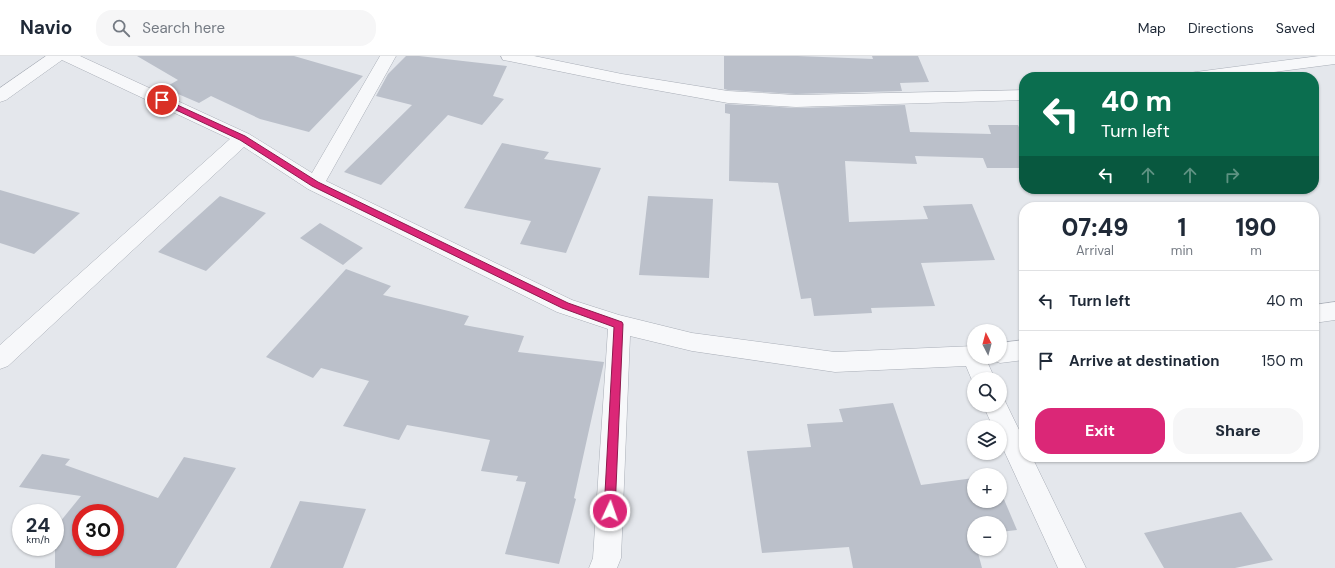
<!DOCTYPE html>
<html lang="en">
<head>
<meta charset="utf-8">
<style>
	:root { --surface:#fff; --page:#f6f6f7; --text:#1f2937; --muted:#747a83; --line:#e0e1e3; --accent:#db2777 }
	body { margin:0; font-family:"DM Sans",sans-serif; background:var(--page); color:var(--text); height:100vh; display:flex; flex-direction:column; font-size:15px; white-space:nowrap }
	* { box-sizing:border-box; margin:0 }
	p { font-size:13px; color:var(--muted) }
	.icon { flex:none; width:22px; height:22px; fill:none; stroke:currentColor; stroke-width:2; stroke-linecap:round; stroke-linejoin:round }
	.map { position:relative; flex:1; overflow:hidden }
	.drawer { position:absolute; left:1019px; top:146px; width:300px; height:260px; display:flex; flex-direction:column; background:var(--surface); border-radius:16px; box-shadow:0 1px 3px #0004 }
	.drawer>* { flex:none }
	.banner { position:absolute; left:1019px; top:16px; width:300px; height:122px; border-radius:16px; box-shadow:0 1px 3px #0004; background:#0b6e4f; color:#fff; overflow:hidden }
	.needle { width:26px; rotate:354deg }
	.controls { position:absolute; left:967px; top:268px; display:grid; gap:8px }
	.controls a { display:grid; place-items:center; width:40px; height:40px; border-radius:50%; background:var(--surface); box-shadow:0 1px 3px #0004; font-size:20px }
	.speed { position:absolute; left:12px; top:448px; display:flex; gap:8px; font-size:20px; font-weight:700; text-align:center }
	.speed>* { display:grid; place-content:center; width:52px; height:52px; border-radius:50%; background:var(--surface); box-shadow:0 1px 3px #0004; line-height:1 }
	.speed small { font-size:10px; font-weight:400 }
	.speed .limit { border:6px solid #d22; background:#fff; color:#111 }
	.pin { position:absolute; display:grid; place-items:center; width:34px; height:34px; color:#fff; margin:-17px; border:2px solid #fff; border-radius:50%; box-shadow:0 1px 4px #0007 }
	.me { position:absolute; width:44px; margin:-22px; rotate:3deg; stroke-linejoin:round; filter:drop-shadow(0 0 3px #0008) }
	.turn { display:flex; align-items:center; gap:14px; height:84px; padding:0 16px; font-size:18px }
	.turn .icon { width:52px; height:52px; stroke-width:2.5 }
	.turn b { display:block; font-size:28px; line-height:34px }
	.lanes { display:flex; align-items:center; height:38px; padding:0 16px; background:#0003; justify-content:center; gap:20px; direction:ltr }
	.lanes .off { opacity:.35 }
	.eta { display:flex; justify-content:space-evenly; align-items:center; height:68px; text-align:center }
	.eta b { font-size:24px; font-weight:800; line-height:28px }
	.action { display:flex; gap:8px; margin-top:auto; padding:8px 16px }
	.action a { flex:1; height:46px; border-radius:16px; background:var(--accent); color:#fff; font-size:16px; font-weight:800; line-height:46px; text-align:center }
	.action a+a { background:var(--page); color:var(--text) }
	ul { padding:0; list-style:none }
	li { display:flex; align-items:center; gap:12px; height:60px; padding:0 16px; border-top:1px solid var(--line) }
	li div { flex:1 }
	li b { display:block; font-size:15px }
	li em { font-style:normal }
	header { display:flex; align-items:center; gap:24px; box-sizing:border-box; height:56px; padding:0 20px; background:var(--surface); border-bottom:1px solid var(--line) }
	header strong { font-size:19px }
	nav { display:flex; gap:22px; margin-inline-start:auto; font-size:14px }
	.search { width:280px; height:36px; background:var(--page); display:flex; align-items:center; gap:10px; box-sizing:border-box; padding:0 14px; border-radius:16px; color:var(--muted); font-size:15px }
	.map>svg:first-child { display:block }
	.building { fill:#bbc0ca; fill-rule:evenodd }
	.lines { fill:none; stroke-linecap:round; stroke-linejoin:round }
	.minor-casing { stroke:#a9aeb7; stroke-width:1 }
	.minor { fill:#f7f8fa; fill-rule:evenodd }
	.route { fill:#db2777; stroke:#8e194d }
</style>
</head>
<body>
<header>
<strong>Navio</strong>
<div class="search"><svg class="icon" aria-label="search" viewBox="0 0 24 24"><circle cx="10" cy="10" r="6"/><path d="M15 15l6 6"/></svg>Search here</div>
<nav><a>Map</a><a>Directions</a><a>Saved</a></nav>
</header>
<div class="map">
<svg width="1335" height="512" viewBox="0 0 1335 512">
	<rect width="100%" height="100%" fill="#e4e7ec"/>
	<!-- building -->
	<path class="building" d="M137,0h157l69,20 -54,56 -49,-13 -49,-23 -12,7 -35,-15 14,-8z
		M406,0h13l88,10 -14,30 11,3 -22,26 -34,-10 -67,70 -37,-13 68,-67 -36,-9 12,-22z
		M724,0h74l75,3 -1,-3h46l11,26 -29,1 2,8 -106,3 -68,-4 -4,-1z
		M725,48l71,4 109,-3 5,27 81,2 -3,-9h30l6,13v30h-37l-4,-10 -68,-2 2,8 -72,-3 4,61 79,-3 -5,-13 49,-2 23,56 -74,3 14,43 -64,2 1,5 -58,3 -3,-18 -10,1 -23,-116 -49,-2 1,-67 -5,-1z
		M502,87l47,9 -5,7 57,9 -35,85 -46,-9 11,-23 -67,-13z
		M0,134l24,7 56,16 -46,41 -34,-11z
		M220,140l46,17 -60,58 -48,-19z
		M648,140l65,3 -4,79 -70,-3z
		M320,167l43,25 -20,17 -43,-27z
		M346,213l45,17 -8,9 86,21 -5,9 60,11 -6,16 86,10 -30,136 2,1 -17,65 -54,-10 21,-72 -10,-1 2,-5 -37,-5 9,-31 -83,-15 -8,15 -56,-14 26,-45 -48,-13 -8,10 -47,-21z
		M893,347l28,82 53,-7v23h26v-11l17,40 -17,2v-9h-26v13h-1l1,13h3l5,19h-129l-4,-21 -87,6 -15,-102 64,-4 -4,-23 36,-2 -4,-13z
		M42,398l28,5 -5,6 93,33 26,-41 52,11 -60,100h-121v-40l26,-32 -62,-9zM81,457h34v34h-34z
		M300,445l66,8 -23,59h-73z
		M1241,456l32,48 -38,8h-71l-20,-35z"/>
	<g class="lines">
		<defs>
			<path id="minor" d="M46,0h34l169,78 63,39 68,-117h16l-70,125 246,119 47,15 73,18 143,19 139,-6v11h11l10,22h-21v6l-8,-19 -131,6 -143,-21 -62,-15 -9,222 -4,10h-28l4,-10 15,-229 -51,-17 -249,-123 -64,-42 -236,219 -8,3v-24l230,-206 -168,-79 -56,40 -6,2v-14z
				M501,0h33l88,18 106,17 68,4 228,-5v10l-228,7 -68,-4 -106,-19 -113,-23 -6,-1z
				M1319,0h16v8l-99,13h-48l2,-4 6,-1z
				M1335,246v18l-21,3v-18z
				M1024,284v20l-24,3 -8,-3 -1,-3h9v-14z
				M1000,340l3,1 21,43v17h8l54,111h-28l-58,-126v-15h-7l-10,-22h17z"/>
		</defs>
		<!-- minor casing -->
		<use href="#minor" class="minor-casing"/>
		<!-- minor -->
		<use href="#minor" class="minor"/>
	</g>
	<!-- route -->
	<path class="route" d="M162,42l83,38 73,46 250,121 54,19 1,2 -8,187 -1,4 -4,1 -4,-1 -2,-4 10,-184 -52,-19 -250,-122 -72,-46 -81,-38v-3z"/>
</svg>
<div class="controls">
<a><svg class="needle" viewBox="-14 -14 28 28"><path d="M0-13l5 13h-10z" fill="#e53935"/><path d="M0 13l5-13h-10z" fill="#747a83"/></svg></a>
<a><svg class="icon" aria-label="search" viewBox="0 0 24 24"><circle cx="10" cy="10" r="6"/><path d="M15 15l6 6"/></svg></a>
<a><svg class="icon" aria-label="layers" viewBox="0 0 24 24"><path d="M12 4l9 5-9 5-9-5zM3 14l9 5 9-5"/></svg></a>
<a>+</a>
<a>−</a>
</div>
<div class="speed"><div>24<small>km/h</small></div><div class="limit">30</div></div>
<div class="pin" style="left:162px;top:44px;background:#d93025"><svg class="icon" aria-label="arrive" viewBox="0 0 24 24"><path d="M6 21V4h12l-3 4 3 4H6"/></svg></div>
<svg class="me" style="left:610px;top:455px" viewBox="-20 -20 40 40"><circle r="17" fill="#db2777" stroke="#fff" stroke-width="3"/><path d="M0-11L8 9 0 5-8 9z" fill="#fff"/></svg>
<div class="banner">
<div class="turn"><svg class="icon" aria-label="left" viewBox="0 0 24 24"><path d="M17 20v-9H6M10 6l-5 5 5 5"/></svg><div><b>40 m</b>Turn left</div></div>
<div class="lanes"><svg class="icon" aria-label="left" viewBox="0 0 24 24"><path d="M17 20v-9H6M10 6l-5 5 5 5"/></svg><svg class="icon off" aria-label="ahead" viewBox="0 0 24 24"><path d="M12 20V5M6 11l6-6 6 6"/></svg><svg class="icon off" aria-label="ahead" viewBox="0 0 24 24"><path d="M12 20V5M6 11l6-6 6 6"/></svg><svg class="icon off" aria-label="right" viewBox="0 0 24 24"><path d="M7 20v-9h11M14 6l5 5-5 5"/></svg></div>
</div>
<section class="drawer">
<div class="eta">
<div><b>07:49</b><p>Arrival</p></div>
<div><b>1</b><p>min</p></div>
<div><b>190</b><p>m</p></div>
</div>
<ul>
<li><svg class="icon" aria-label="left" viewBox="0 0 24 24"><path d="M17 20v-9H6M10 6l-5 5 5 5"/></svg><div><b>Turn left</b></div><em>40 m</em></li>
<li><svg class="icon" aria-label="arrive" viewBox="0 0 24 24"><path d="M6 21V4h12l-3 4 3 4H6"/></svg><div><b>Arrive at destination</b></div><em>150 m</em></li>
</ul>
<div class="action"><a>Exit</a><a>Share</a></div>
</section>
</div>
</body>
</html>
